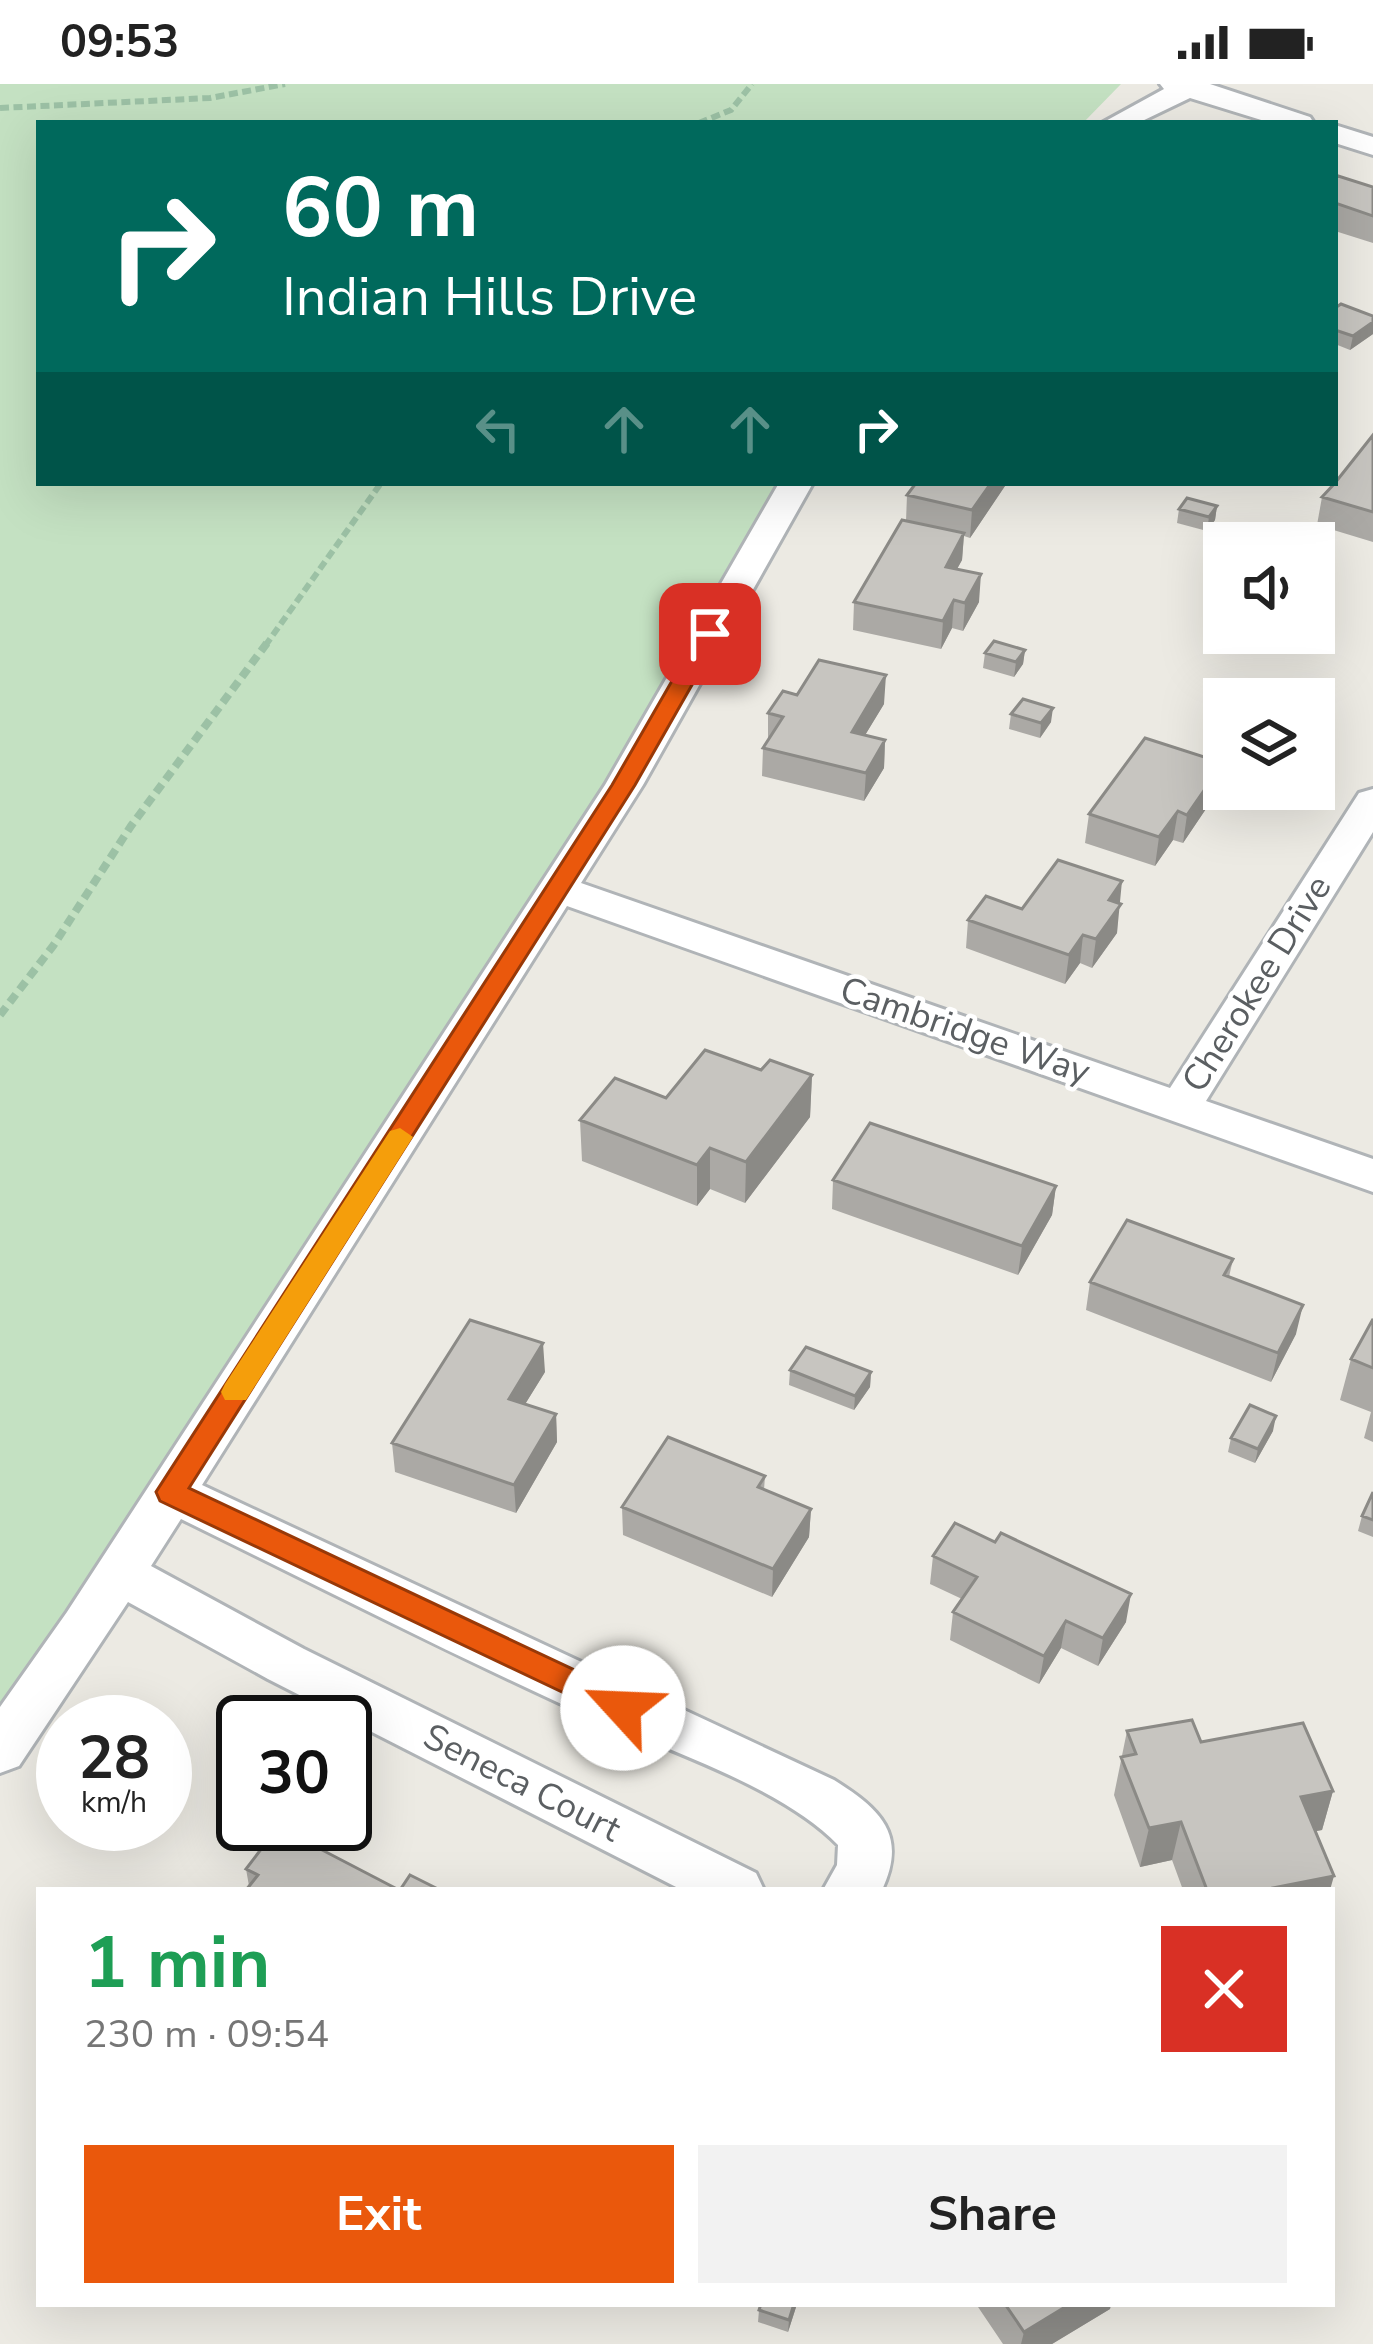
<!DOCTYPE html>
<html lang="en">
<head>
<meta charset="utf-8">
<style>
	:root { --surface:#fff; --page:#f2f2f2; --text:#222; --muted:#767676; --accent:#ea580c }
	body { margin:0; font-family:"Nunito Sans",sans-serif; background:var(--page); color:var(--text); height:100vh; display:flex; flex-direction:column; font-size:45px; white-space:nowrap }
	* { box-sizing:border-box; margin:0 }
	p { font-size:39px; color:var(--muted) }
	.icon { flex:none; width:66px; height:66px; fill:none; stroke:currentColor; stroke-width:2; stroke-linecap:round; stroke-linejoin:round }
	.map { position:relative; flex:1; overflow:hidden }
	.sheet { position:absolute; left:36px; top:1803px; width:1299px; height:420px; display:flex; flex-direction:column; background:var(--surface); border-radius:0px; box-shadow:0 12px 48px #0002 }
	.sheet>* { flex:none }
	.hud { position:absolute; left:36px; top:36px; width:1302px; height:366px; border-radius:0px; box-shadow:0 12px 48px #0002; background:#00695c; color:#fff; overflow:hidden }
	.fabs { position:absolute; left:1203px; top:438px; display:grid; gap:24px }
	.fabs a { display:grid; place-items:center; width:132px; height:132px; border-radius:0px; background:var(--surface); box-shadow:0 12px 48px #0002; font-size:60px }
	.speed { position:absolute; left:36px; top:1611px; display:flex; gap:24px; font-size:60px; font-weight:700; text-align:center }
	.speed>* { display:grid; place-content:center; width:156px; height:156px; border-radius:50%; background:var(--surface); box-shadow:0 12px 48px #0002; line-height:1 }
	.speed small { font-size:30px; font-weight:400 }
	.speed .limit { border:6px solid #111; border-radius:18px; background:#fff; color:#111 }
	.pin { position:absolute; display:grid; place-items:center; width:102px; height:102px; color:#fff; margin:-51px; border-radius:24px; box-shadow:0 6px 18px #0006 }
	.me { position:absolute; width:132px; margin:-66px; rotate:295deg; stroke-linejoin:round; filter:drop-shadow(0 0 9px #0008) }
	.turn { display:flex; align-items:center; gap:42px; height:252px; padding:0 48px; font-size:54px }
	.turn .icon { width:156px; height:156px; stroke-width:2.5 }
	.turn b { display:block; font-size:84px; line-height:102px }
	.lanes { display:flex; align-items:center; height:114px; padding:0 48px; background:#0003; justify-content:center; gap:60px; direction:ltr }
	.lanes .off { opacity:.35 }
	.round { display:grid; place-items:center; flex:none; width:126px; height:126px; border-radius:0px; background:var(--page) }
	.overview { display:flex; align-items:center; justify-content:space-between; height:204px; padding:0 48px }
	h1 { font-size:72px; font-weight:700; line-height:90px; color:#1e9e55 }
	.primary-button { display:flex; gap:24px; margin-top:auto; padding:24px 48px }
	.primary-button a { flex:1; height:138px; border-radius:0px; background:var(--accent); color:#fff; font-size:48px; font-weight:700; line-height:138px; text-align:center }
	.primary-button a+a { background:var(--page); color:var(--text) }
	.status { display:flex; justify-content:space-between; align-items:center; height:84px; padding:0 60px; background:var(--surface); direction:ltr }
	.status svg { height:33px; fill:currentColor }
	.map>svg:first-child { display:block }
	.green { fill:#c4e1c2 }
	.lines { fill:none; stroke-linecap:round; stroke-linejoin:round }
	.minor-casing { stroke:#b0b4b7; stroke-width:6 }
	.path-far1 { stroke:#9cc1a5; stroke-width:6; stroke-dasharray:9 4.5; stroke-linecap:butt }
	.path { stroke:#9cc1a5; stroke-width:8; stroke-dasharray:10 6; stroke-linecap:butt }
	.minor { fill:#fff; fill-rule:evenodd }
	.wall { fill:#aba9a5 }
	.shaded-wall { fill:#8b8a86 }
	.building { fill:#c7c5c0; stroke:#8b8a86; stroke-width:3 }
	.route { fill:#ea580c; stroke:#983908; stroke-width:3 }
	.slow { fill:#f59e0b }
	.labels { text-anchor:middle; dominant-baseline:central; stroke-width:9; stroke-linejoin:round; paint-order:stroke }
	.street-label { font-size:36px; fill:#5b5f62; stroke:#fff }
</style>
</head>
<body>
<div class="status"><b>09:53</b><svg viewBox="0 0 49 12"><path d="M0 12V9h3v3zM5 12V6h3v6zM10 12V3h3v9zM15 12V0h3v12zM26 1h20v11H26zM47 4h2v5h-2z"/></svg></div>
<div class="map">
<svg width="1373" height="2260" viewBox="0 0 1373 2260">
	<rect width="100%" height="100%" fill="#eceae3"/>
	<!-- green -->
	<path class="green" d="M0,0h1121l-38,39h-1044v360h758l-87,151 -710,1102z"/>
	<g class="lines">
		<defs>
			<path id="minor" d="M1160,0h50l100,33 4,6h-43l-81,-25 -52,25h-36l62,-34z
				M1335,41l38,12v18l-38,-12z
				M779,399h34l-170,302 -62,98 589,205 189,-295 14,-4v43l-167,269 167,58v33l-806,-286 -365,579 632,295c46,29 74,54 48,110h-59l14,-25 1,-20c-60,-62 -189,-101 -268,-137 -131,-60 -260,-126 -389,-189l-30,47 153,83 452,224 8,17h-82l-414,-211 -140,-77 -109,164 -19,7v-66l67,-95 538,-827z"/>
		</defs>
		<!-- minor casing -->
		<use href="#minor" class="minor-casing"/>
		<!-- path-far1 -->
		<path class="path-far1" d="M0,24l210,-10 75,-14
			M699,39l32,-13 21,-26
			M265,562l116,-163"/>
		<!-- path -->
		<path class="path" d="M0,931l53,-69 78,-120 136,-183"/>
		<!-- minor -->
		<use href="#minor" class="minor"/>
	</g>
	<!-- wall -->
	<path class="wall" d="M1335,91l38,12v56l-38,-12z
		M1335,224l38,8v18l-23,16 -15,-6z
		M1373,351v107l-56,-17 5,-28z
		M916,399h91l-37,55 -6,-2 -2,24 -5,9 22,33 -16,29 -11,-3 -11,21 -88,-19 1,-28 52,-81 1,-26z
		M1217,422l-2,14 -8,11 -30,-8 2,-14z
		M1025,566l-2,14 -9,13 -31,-9 2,-15z
		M884,620l-19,31 20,5 -1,28 -20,33 -102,-25 1,-28 5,-8v-27z
		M1011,630l40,8 -11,16 -31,-9z
		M1218,707l-35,52 -10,-3 -18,26 -70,-23 4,-29z
		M1118,819l-1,30 -25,35 -12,-5 -15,21 -99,-36 2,-28 54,-11z
		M761,986l51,5 -2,42 -65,86 -35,-14 -13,17 -115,-45 -2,-41 86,-22z
		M833,1096l223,6 -4,29 -34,60 -186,-66z
		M1233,1175l-4,18 67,57 -25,48 -185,-72 4,-28z
		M1373,1235v123l-9,-4 7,-26 -31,-12 11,-41z
		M790,1286l81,2 -1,15 -16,23 -65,-25z
		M545,1288l-20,32 31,10 1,28 -41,71 -121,-41 -3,-29z
		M1273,1347l-18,32 -27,-11 3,-14z
		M765,1392l-1,14 47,19 -2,28 -37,60 -149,-62 -1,-28z
		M1373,1408v45l-15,-6 4,-15z
		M933,1472l193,66 -28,44 -37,-18 -22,36 -89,-44 3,-28 9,-13 -32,-15z
		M1127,1647l74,11 132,49 -11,39 -7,1 15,59h-147l-11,-30 -32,7 -26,-72z
		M246,1785l153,21 -150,-4z
		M797,2220l-9,28 -30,-10 1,-12z
		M976,2220h135l-1,5 -58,35h-49z"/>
	<!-- shaded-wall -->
	<path class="shaded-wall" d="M1373,238v12l-23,16 3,-14z
		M991,399h16l-37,55 2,-28z
		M1217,422l-2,14 -8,11 2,-14z
		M964,449l-2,27 -19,34 3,-27z
		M981,490l-2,28 -16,29 2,-28z
		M954,516l-2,28 -11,21 2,-28z
		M1025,566l-2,14 -9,13 2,-15z
		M886,591l-2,29 -34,56 2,-28z
		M1053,624l-2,14 -11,16 1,-15z
		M885,656l-1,28 -20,33 2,-28z
		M1223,679l-5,28 -35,52 4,-28z
		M1178,727l-5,29 -18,26 4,-29z
		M1122,797l-5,52 -25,35 4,-29 13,-39z
		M1083,851l-3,28 -15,21 4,-29z
		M812,991l-2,42 -65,86 1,-41z
		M710,1064v41l-13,17v-41z
		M1056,1102l-4,29 -34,60 4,-29z
		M1303,1221l-7,29 -25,48 7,-29z
		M543,1259l2,29 -34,55 -2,-28z
		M871,1288l-1,15 -16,23 1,-14z
		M556,1330l1,28 -41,71 -2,-28z
		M1276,1332l-3,15 -18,32 3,-14z
		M811,1425l-2,28 -37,60 1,-28z
		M1131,1510l-5,28 -28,44 5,-28z
		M1066,1537l-5,27 -22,36 5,-28z
		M1333,1707l-11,39 -32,6 11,-39z
		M1181,1738l-9,38 -32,7 9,-39z
		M1334,1792l-4,14h-67z
		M794,2220h3l-9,28 1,-12z
		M1070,2220h41l-1,5 -58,35h-31l3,-12z"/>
	<!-- building -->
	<path class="building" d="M1335,91l38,12v29l-38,-13z
		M1341,220l32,12v6l-20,14 -18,-6v-22z
		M1373,351v77l-51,-15 13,-14z
		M916,399h75l-19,27 -65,-15z
		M1187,414l30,8 -8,11 -30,-8z
		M902,436l62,13 -18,34 35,7 -16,29 -11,-3 -11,21 -89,-19z
		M994,557l31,9 -9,12 -31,-9z
		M819,576l67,15 -34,57 33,8 -19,33 -103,-25 20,-31 -15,-4 15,-22 14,4z
		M1023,615l30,9 -12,15 -30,-9z
		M1145,654l78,25 -36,52 -9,-4 -19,26 -70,-23z
		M1058,776l64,21 -13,19 12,4 -25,35 -13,-4 -14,20 -101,-35 18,-24 36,13z
		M705,966l56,20 9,-10 42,15 -66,87 -36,-14 -13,17 -117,-45 35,-42 51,20z
		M870,1039l186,63 -34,60 -189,-66z
		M1127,1136l106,39 -9,16 79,30 -25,48 -188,-71z
		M1373,1235v49l-22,-9z
		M470,1236l73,23 -34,56 47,15 -42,71 -122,-42z
		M806,1263l65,25 -16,24 -65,-26z
		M1250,1321l26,11 -18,33 -27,-11z
		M668,1353l97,39 -7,11 53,22 -38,60 -151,-62z
		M1373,1408v28l-11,-4z
		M955,1439l40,19 6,-9 130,61 -28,44 -37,-17 -22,35 -91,-44 24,-35 -44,-21z
		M1192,1636l9,22 102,-19 30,68 -32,6 33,79 -71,14h-56l-26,-68 -32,6 -28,-71 15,-3 -9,-23z
		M278,1743l121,63h-153l12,-15 -12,-6z
		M410,1791l30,15h-40z
		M761,2220h33l-5,16 -30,-10z
		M1005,2220h65l-46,28z"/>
	<!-- route -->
	<path class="route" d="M710,543l11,7 -86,151 -446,703 445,210 5,10 -5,9 -11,4 -463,-220 -4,-9 456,-707 87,-151z"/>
	<!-- slow -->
	<path class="slow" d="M400,1044l13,9 -167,263h-21l-4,-8 4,-8 165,-253z"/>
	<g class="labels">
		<!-- street labels -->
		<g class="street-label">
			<text transform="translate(1257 900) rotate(-58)">Cherokee Drive</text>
			<text transform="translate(965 947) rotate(19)">Cambridge Way</text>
			<text transform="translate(522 1699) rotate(27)">Seneca Court</text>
		</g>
	</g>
</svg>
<div class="fabs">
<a><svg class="icon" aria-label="sound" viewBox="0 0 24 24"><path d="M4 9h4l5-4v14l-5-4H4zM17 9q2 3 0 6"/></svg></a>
<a><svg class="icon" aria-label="layers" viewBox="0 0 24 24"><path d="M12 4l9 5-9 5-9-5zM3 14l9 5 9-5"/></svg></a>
</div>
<div class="speed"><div>28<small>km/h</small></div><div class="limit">30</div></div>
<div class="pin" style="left:710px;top:550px;background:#d93025"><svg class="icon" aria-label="arrive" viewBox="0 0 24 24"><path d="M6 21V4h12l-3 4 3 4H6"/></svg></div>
<svg class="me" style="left:623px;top:1624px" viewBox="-20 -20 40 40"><circle r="19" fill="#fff"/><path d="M0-13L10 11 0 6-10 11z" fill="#ea580c"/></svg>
<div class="hud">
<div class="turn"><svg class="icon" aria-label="right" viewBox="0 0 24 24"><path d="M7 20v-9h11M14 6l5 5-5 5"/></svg><div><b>60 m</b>Indian Hills Drive</div></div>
<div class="lanes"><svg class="icon off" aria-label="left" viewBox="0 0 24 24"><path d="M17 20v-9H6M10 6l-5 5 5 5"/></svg><svg class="icon off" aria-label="ahead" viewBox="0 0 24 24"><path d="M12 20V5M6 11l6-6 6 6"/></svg><svg class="icon off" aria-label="ahead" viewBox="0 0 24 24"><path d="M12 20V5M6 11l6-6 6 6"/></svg><svg class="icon" aria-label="right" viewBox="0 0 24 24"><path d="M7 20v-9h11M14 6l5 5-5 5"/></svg></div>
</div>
<section class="sheet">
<div class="overview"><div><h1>1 min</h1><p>230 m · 09:54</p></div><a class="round" style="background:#d93025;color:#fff"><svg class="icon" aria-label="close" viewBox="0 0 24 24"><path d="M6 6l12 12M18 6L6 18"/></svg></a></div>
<div class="primary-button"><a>Exit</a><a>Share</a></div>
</section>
</div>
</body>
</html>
